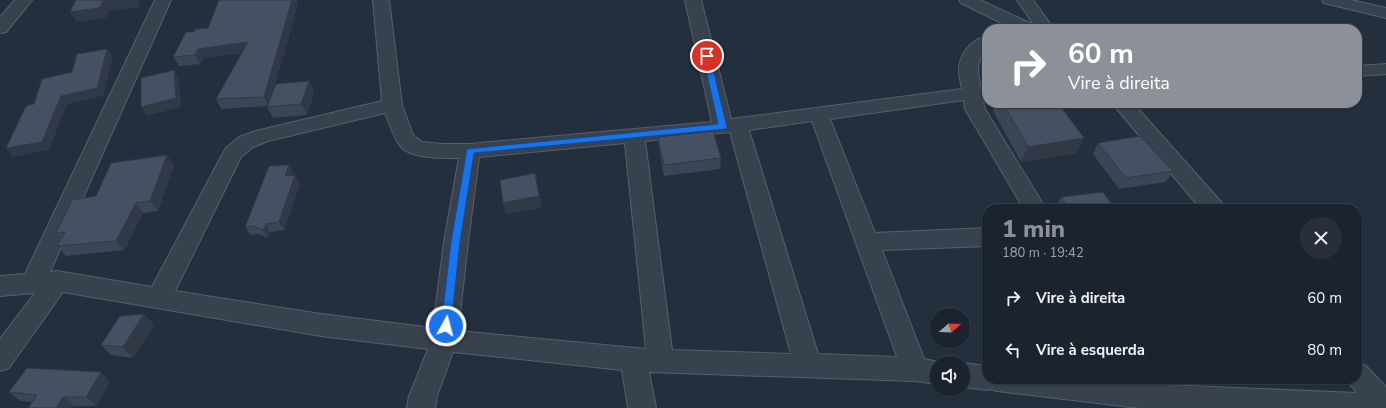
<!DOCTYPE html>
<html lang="pt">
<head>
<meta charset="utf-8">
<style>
	:root { --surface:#1b232e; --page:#282f3a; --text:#f1f3f6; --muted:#a0a4aa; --line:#39404a; --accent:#8c9099 }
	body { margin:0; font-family:"Nunito Sans",sans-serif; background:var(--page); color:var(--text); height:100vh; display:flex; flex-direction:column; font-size:15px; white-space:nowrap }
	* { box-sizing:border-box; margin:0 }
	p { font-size:13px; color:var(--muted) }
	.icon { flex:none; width:22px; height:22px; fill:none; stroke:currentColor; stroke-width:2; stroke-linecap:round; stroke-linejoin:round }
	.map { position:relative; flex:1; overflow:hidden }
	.side { position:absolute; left:982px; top:204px; width:380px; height:180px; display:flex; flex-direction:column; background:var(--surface); border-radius:16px; box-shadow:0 1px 3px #0004,0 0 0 1px var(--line) }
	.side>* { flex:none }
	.hud { position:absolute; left:982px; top:24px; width:380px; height:84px; border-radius:16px; box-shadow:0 1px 3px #0004,0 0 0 1px var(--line); background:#8c9099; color:#fff; overflow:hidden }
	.needle { width:26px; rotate:71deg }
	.buttons { position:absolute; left:930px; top:308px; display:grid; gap:8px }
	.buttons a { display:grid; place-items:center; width:40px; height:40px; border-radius:50%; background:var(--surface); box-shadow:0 1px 3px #0004,0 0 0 1px var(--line); font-size:20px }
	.pin { position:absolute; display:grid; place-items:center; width:34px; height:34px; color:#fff; margin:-17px; border:2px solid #fff; border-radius:50%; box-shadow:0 1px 4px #0007 }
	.me { position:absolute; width:44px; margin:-22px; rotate:7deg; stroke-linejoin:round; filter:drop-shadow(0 0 3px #0008) }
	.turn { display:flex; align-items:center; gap:14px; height:84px; padding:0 20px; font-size:18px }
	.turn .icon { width:52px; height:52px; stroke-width:2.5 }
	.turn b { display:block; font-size:28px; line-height:34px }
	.round { display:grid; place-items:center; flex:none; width:42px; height:42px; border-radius:21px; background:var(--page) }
	.overview { display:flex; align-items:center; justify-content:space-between; height:68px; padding:0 20px }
	h1 { font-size:24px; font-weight:800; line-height:30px; color:var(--accent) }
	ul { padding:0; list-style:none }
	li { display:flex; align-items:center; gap:12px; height:52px; padding:0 20px }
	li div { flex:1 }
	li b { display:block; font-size:15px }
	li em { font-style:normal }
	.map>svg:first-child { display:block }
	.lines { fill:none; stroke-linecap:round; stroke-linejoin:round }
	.minor-casing { stroke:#565f6c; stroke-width:2 }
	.minor { fill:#38414e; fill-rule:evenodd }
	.wall { fill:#3b4654 }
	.shaded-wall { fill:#303945 }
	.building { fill:#455162; stroke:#303945 }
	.route { fill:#1a73e8; stroke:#114b97 }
</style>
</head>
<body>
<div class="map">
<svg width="1386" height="408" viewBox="0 0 1386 408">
	<rect width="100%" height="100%" fill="#242f3e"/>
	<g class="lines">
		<defs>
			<path id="minor" d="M15,0h17l-26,32 -6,1v-16z
				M155,0h16l-121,272 7,-1 95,16 71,-134 3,-5 13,-11 17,-6 126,-30 -9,-101h16l13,105 11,30 9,7 20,2h28l242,-22 -27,-122h16l30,119 231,-30c-1,-6 -3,-13 -3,-19 0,-16 13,-31 28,-34v14c-12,10 -9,22 -7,36l7,-1v12h-5l3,12 61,100h-22l-59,-100 -1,-9 -134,19 45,114 112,-5v18l-105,4 42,109 20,4h-7v21l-22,-3 -266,-9 7,36h-28l-6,-38 -169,-18 -16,44 -2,12h-28l2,-12 19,-47 -107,-13 -258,-44 -54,76 -9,3v-32l35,-46 -35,3v-20l25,-2zM385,113c5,11 8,24 16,34 11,12 42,11 58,11l-15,84 -11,86 -112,-14 -146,-23 66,-134 12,-10 15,-6zM812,121l85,236 -79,-3 -69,-224zM730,132l61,222 -119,-4 -27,-209zM625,143l21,206 -188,-18 10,-89 11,-85z
				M959,0h21l54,25 -17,-25h16l21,29h-40l-53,-26z
				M1322,0h29l35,8v10l-62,-15z
				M1386,64v10l-29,2v-10z
				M1112,103h21l89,100 3,6h-24z
				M1357,362l9,4 20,21v21h-247l-142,-17 -6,-2 -4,1 -24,-3v-24l24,3v13h113l41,5 216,9 -11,-14h11z"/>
		</defs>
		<!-- minor casing -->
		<use href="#minor" class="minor-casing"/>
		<!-- minor -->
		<use href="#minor" class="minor"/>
	</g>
	<!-- wall -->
	<path class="wall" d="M219,0h77l2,5 -25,86 36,-10 5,11 -7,23 -34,3 -6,-11v-1l-46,3 -5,-10 26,-46 -38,5 -4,6 -21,2 -6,-9 21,-25 14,-4z
		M996,103h62l26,35 -8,15 -55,9 -28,-51z
		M658,137l63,21 -1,11 -56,7 -5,-28z
		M1098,143l75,28 -7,11 -47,7 -26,-35z
		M174,165l-16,46 -15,2 -19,37 -58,6 -9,-10 4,-7 -5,-6 40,-37z
		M289,165l4,8 -1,2h3l5,8 -16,47 -14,2 -2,6 -10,-4 -8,1 -5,-8z
		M1061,197l54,12h-59v-1z
		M144,314l10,11 -21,33 -22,-3 -10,-10z
		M1240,379h32l-30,3z
		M110,382l-14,24h-22l-2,2h-44l4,-6 -12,-1 -11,-9z"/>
	<!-- shaded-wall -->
	<path class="shaded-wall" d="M109,0h30v7l-30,4 -3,7 -29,4 -7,-10 33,-11z
		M292,0h4l2,5 -29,101 -5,-9z
		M248,42l4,10 -48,6 -4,6 -5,-9 3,-6z
		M107,49l6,8 -10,39 -36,8 -18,46 -36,7 -7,-9z
		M174,70l5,9 2,28 -34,9 -6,-9z
		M309,81l5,11 -7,23 -6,-11z
		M1084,138l-8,15 -55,9 7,-15z
		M167,155l7,10 -16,46 -8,-10z
		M289,165l4,8 -4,11 -4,-8z
		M535,173l7,35 -36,6 -3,-11z
		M295,175l5,8 -16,47 -5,-8z
		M136,203l7,10 -19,37 -8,-9z
		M266,224l4,8 -2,6 -5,-8z
		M144,314l10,11 -21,33 -10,-11z
		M101,372l9,10 -14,24 -10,-9z
		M63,397l11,9 -2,2h-16z"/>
	<!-- building -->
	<path class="building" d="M76,0h33l-6,1 -4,7 -29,4z
		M219,0h73l-28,97 -48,2 32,-57 -50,7 -3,6 -22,2 13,-25h8l1,-3 13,-1z
		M107,49l-10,39 -36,8 -19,46 -36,6 19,-40 3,-3 6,-1 8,-25 30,-7 5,-18z
		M174,70l2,28 -35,9v-29z
		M309,81l-8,23 -34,3 9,-23z
		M1003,103h55l26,35 -56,9z
		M713,131l8,27 -57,7 -6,-28z
		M1140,136l33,35 -47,7 -28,-35z
		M167,155l-17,46 -14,2 -20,38 -59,5 8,-14 -9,1 16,-33 24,-4 15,-33z
		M289,165l-4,11 10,-1 -16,47 -13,2 -3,6 -10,-4 -8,1 24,-61z
		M535,173l4,23 -36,7 -3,-23z
		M1103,192l12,17h-45l-9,-12z
		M144,314l-21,33 -22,-2 19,-29z
		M27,368l74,4 -15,25h-23l-7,11h-28l9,-13 -28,-3z"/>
	<!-- route -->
	<path class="route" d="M707,54l3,2 17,71 -1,2 -252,24 -14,89 -9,84 -1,3 -4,2 -4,-2 -1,-3 10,-84 16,-93 251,-25 -15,-68z"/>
</svg>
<div class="buttons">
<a><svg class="needle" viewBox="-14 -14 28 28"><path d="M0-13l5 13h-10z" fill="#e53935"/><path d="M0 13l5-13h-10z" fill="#a0a4aa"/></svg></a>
<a><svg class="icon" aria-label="sound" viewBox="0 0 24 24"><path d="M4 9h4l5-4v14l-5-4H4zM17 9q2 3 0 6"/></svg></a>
</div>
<div class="pin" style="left:707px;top:56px;background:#d93025"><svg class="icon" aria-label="arrive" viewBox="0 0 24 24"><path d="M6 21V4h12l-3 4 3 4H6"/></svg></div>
<svg class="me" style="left:446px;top:326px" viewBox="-20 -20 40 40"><circle r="17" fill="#1a73e8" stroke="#fff" stroke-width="3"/><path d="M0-11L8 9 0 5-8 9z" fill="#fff"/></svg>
<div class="hud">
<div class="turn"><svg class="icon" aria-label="right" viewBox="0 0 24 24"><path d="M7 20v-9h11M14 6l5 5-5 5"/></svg><div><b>60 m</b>Vire à direita</div></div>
</div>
<section class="side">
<div class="overview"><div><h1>1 min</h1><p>180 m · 19:42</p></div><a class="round"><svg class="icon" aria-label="close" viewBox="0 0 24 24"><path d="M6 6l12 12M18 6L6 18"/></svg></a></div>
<ul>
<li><svg class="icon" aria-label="right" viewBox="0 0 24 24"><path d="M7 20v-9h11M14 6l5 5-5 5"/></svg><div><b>Vire à direita</b></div><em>60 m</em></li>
<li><svg class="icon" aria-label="left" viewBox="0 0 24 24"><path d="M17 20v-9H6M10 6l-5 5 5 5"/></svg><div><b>Vire à esquerda</b></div><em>80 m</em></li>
</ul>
</section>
</div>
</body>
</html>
